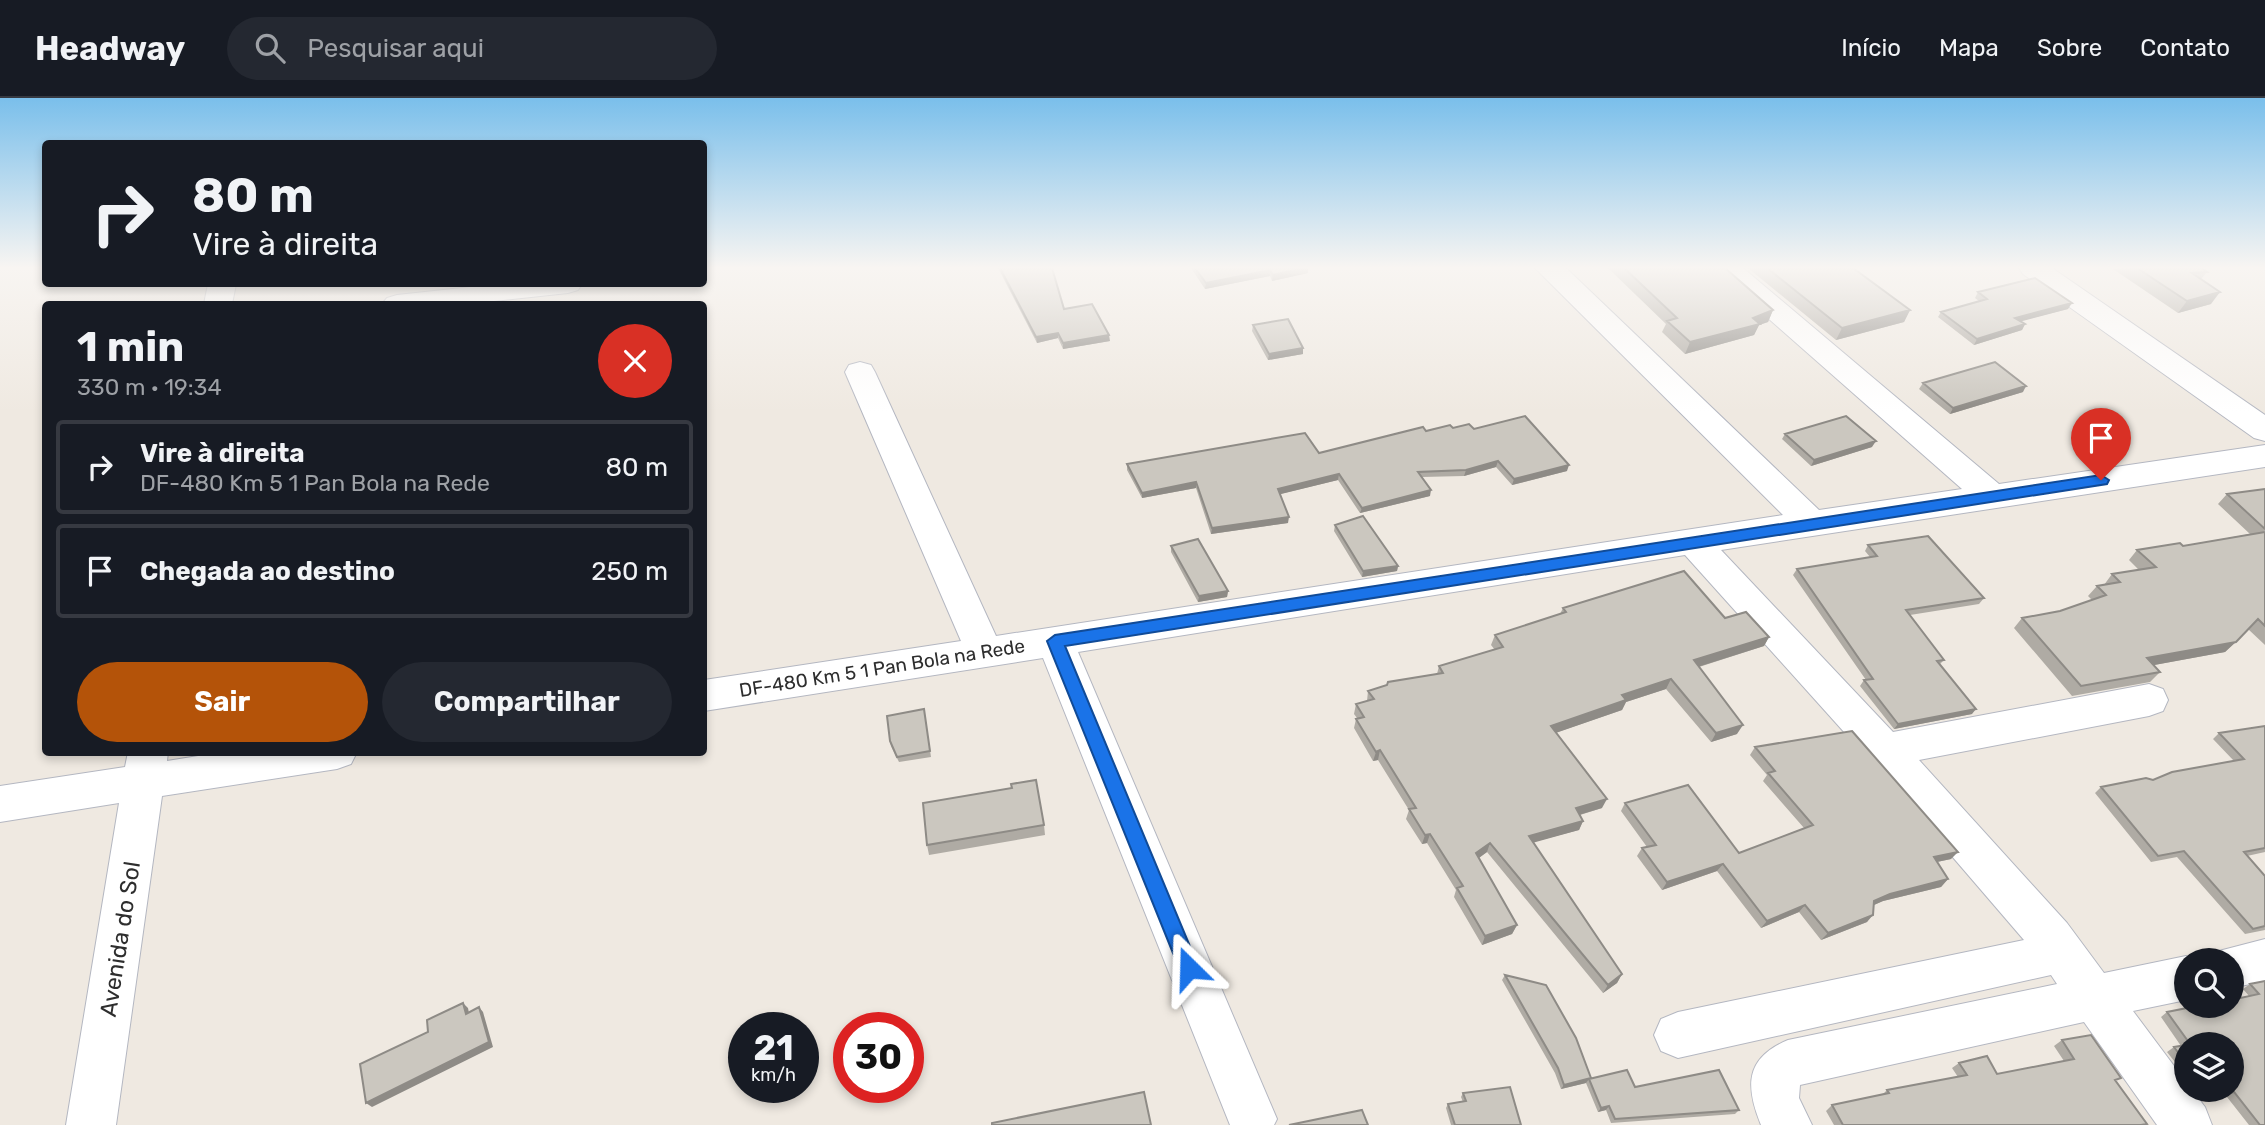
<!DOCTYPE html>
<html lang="pt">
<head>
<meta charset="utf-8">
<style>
	:root { --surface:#171b24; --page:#242831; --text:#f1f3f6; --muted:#9ea1a6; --line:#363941; --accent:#b45309 }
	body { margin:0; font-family:Rubik,sans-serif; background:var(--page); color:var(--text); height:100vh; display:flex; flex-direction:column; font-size:26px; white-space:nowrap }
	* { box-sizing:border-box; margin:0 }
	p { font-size:23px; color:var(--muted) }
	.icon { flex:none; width:38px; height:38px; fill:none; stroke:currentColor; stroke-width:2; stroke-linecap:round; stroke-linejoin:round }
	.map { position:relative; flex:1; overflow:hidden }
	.side { position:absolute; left:42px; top:203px; width:665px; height:455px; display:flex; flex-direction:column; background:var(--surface); border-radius:7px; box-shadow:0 4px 10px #0003 }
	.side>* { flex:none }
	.guide { position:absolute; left:42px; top:42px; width:665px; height:147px; border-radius:7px; box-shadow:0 4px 10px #0003; background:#171b24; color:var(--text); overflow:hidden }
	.fabs { position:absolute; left:2174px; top:850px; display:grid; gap:14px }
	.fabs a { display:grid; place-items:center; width:70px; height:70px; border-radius:50%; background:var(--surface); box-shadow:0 4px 10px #0003; font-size:35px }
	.speed { position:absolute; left:728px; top:914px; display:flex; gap:14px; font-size:35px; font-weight:700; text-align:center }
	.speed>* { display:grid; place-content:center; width:91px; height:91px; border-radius:50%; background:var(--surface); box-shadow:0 4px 10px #0003; line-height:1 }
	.speed small { font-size:18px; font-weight:400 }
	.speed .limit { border:10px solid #d22; background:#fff; color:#111 }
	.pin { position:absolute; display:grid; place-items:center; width:60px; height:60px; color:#fff; margin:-72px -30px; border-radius:50% 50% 50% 0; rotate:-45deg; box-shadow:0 0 7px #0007 }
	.pin .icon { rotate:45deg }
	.me { position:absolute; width:77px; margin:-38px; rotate:338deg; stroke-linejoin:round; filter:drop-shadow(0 0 5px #0008) }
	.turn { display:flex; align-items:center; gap:24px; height:147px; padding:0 35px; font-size:32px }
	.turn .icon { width:91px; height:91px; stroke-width:2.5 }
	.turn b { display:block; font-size:49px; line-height:60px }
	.round { display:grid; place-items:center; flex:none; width:74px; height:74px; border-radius:37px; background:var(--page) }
	.head { display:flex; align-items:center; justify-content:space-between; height:119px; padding:0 35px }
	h1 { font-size:42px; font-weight:700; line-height:52px }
	.button { display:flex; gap:14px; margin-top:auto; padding:14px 35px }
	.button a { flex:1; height:80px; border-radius:42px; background:var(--accent); color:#fff; font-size:28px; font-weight:700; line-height:80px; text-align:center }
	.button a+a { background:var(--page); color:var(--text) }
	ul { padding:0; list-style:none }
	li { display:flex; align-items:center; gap:21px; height:94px; margin:0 14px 10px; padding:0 21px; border:4px solid var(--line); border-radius:7px }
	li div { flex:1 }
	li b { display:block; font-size:26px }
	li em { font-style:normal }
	header { display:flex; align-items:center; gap:42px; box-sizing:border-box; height:98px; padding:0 35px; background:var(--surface); border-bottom:2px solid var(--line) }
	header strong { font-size:33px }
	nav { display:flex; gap:38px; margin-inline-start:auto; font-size:24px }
	.search { width:490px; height:63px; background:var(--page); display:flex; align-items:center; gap:18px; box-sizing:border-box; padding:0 24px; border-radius:38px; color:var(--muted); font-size:26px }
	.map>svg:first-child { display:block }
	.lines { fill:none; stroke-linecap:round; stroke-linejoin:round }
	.minor-casing { stroke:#b4b7c1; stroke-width:2 }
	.minor { fill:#fff; fill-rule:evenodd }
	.wall { fill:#afaba4 }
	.shaded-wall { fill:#8e8b86 }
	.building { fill:#cbc7bf; stroke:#8e8b86; stroke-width:2 }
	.route { fill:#1a73e8; stroke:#114b97; stroke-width:2 }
	.labels { text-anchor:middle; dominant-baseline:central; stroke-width:6; stroke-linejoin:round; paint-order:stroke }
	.street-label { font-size:19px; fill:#2e2e2e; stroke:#fff }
	.near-street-label { font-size:23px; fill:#2e2e2e; stroke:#fff }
</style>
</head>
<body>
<header>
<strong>Headway</strong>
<div class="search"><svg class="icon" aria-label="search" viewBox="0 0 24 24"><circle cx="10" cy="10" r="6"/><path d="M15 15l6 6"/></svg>Pesquisar aqui</div>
<nav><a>Início</a><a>Mapa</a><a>Sobre</a><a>Contato</a></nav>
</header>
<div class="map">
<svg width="2265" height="1027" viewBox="0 0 2265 1027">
	<rect width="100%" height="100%" fill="#efe9e1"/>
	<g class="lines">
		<defs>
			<path id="minor" d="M1535,170h31l253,242 143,-21 -251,-221h32l256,216 266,-39v22l-544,83 172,182 256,-48 14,5 5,11 -5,11 -14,5 -230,44 148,163 37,50 82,-17 11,5h-11v39l-53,11 53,71v8h6l13,17 7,18h-55l-73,-103 -284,63 -1,13 13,27h-51c-16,-39 -16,-67 27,-85l269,-56 -6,-9 -373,83 -17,-7 -7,-16 7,-16 17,-7 346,-72 -153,-178 -186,-207 -607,97 199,467 -3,6h-44l-187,-467 -339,53v-31l257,-39 -116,-269 4,-7 11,-3 11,3 4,7 121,264 787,-121z
				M2019,170h33l213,147v26l-11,-3 -231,-164z
				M208,186h28l-4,20h-28z
				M499,186h83l-4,6 -10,3 -101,11h-85l5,-6 10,-3z
				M128,654h40l-1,9 56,-9h134l-6,12 -14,5 -175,27 -46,329h-50l53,-322 -119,19v-36l125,-19z
				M2265,841v42l-34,7v-27h-20l4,-9z"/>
		</defs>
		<!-- minor casing -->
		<use href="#minor" class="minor-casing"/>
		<!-- minor -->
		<use href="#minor" class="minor"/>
	</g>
	<!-- wall -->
	<path class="wall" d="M998,170h54l12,41 46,32 -47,8 -5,-11 -21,5z
		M1191,170h117v5l-36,8 -2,-5 -65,13z
		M1608,170h117l48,42 -5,12 -9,3 -5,10 -69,19 -23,-22 4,-8z
		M1748,170h105l57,42 -6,12 -68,18z
		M2201,170l6,4 -6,7 10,25 -33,9 -65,-44z
		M1978,194l90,17 -48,12 5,3 -3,6 -48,15 -36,-28 3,-5 38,-11 -4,-3z
		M1253,227l50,29 -35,6 -16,-29z
		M1923,285l100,9 -73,22 -31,-25z
		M1453,330l21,1 93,42 -55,14 -16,-18 -32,9 -42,1 8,19 -70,17 -22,-33 -58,14 8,29 -77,11 -15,-46 -54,10 -15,-28v-6l192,-11 107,-22z
		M1785,336l87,13 -61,19 -29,-27z
		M2265,391v156l-17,-16 -23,23 -71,13 6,7 -10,10 -78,14 -58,-68 8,-10 38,-7 32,-11 -4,-4 9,-10 7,-1 8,-11 27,-4 -10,-10 8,-10 46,-4 67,-12 -32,-30 9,-10z
		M1335,427l63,41 -1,5 -35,6 -28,-46z
		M1868,447l116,53 -5,6 -69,11 34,45 -4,4 32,50 -78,15 -34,-43 4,-6h2l-73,-105 4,-6 73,-12 -5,-6z
		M1171,448l57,45 -1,6 -29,5 -27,-50z
		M1563,510l162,10 44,19 -5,9 -65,21 38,67 -26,8 -45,-53 -40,13 -4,8 -67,23 47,75 -22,7 3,6 -4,9 -46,12 89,132 -5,9 -14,10 -116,-141 -8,6 38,67 -5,9 -30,11 -28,-48 2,-7 -29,-47 -5,1 -16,-25 3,-9 -31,-50 -5,1 -19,-33 2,-9 1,-1 -3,-4 2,-10 11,-3 1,-10 69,-17 2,-8 56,-16 -4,-5 4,-10 65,-21z
		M924,611l7,48 -32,5 -8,-16 -1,-5z
		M2265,628v126l-18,4 18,20v54l-20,4 -68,-77 -26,5 -56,-69 6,-6 52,-7 81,-19 -21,-22 6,-6z
		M1755,649l196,112 -14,3 11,17 -7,8 -58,14 -9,4 -7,17 -46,18 -22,-28 -38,16 -44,-57 -55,19 -25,-34 5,-8 5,-1 -26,-36 4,-8 114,50 65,-25 -41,-47 4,-6 -17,-20z
		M1044,727l1,10 -116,20 -2,-10z
		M1505,877l86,103 148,32 -4,4 -124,9 -5,-13 -8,2 -12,-29 -25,6 -6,-16 -53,-93z
		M2265,883v144h-16l-22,-28 -22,5 -9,-12h35l-45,-45v31l-19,-24 7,-5 7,-1 -20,-29 6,-5 82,-16 -6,-7 7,-5z
		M2062,942l54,41 31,43 -3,1h-310l-8,-14 6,-6 50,-10 5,-5 71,-13 -6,-9 7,-5 38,11 67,-13 -10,-15z
		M1463,995l58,32h-70l-5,-17 2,-4 15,-2 -2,-5z"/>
	<!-- shaded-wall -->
	<path class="shaded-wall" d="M1304,170h4v5l-36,8 1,-6z
		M1270,172v6l-65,13 1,-6z
		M2220,194l-9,12 -33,9 9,-12z
		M2072,205l-4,6 -57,15 4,-6z
		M1773,212l-5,12 -9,3 -5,10 -69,19 5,-12z
		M1910,212l-6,12 -68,18 6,-12z
		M2025,226l-3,6 -48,15 3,-6z
		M1058,235v5l-21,5 -1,-6z
		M1109,237l1,6 -47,8v-6z
		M1303,250v6l-35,6 1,-6z
		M2026,288l-3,6 -73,22 3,-6z
		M1876,343l-4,6 -61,19 3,-6z
		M1498,363l-2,6 -32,9 2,-6z
		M1569,367l-2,6 -55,14 2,-6z
		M1339,376l-1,6 -61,15 1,-6z
		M1196,384v6l-54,10v-5z
		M1431,392l-1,6 -70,17 2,-5z
		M1289,419l-1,6 -77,11 1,-6z
		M1398,468l-1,5 -35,6 1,-6z
		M1228,493l-1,6 -29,5 1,-6z
		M1769,539l-5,9 -76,24 6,-10z
		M2236,544l-11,10 -87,16 9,-10z
		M1671,581l-5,10 -40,13 -4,8 -75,26 4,-10 71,-31z
		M1976,611l-4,5 -78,15 4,-5z
		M1743,627l-6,9 -26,8 5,-9z
		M1380,652l-2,10 -5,1 3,-9z
		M1607,701l-5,9 -30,9 4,-9z
		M1583,723l-4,9 -54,15 4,-9z
		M1430,736l-3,9 -5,1 3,-9z
		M1490,745l-3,9 -14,10 3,-9z
		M1958,754l-7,7 -24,5 7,-7z
		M1723,766l-6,7 -55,19 5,-8z
		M1948,781l-7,8 -58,14 -16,7 7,-7 16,-7z
		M1805,807l-6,7 -38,16 6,-7z
		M1873,817l-6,7 -46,18 7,-7z
		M1517,827l-5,9 -30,11 3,-9z
		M1622,876l-5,9 -14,10 5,-8z
		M463,905l5,5 2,10 -4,-4z
		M479,909l4,5 10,35 -121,60 -6,-4z
		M803,933l2,3 1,40h-3z
		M1589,981l-3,4 -25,6 3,-4z
		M2234,994l-7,5 -22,5 7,-4z
		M1609,1008l-3,4 -8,2 3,-4z"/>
	<!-- building -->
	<path class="building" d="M1000,170h52l12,41 28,-5 17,31 -46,8 -5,-10 -22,4z
		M1195,170h109l-31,7 -3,-5 -64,13z
		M1624,170h101l48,42 -20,8 7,6 -70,18 -23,-21 10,-3z
		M1767,170h86l57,42 -68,18z
		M2137,170h64l6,4 -15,1 28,19 -33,9z
		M2035,180l37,25 -57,15 10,6 -48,15 -36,-27 46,-13 -9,-7z
		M1288,221l15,29 -34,6 -16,-29z
		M1995,264l31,24 -73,22 -30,-25z
		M1525,318l44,49 -55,14 -16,-18 -32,9 -48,2 13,18 -69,18 -23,-34 -61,15 11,28 -77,11 -16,-46 -54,11 -15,-29 178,-31 14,20 104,-26 3,4 24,-6 3,3 16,-4 5,5z
		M1846,318l30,25 -62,19 -29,-26z
		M2265,391v40l-38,-35z
		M1363,418l35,50 -35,5 -28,-46z
		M2265,434v94l-7,-7 -22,23 -89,16 13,14 -79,14 -59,-68 38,-7 46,-16 -9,-9 23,-4 -8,-8 44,-7 -19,-17 43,-7 3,3z
		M1928,438l56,62 -78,12 38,50 -7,1 39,48 -78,15 -34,-44 9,-1 -76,-110 80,-13 -9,-11z
		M1198,441l30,52 -29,5 -28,-50z
		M1684,473l41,47 21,-6 23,25 -75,23 49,65 -27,8 -45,-54 -49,16 4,5 -75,26 56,73 -31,9 7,13 -54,15 93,138 -14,11 -118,-142 -14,10 41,72 -32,11 -28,-48 6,-2 -33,-52 -5,1 -16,-26 7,-1 -36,-58 -4,2 -20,-33 8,-2 -8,-13 18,-5 -6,-8 19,-6 1,-3 55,-9 -4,-7 64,-19 -8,-12 71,-23 -3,-4z
		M924,611l6,42 -33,6 -7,-16 -3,-25z
		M2265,628v122l-21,4 21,24v50l-12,3 -69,-78 -26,5 -57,-69 45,-9 7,2 19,-8 72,-13 -25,-26z
		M1852,633l106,121 -24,5 14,22 -58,15 -16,7 -1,14 -45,18 -23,-28 -38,16 -44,-57 -56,18 -25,-34 14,-3 -31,-42 63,-18 51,68 74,-28 -45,-52 7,-2 -20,-24z
		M1036,682l8,45 -117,20 -4,-42 89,-15 -1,-4z
		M1505,877l41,10 30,53 15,40 -27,7 -6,-17z
		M2265,883v144h-5l-26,-33 -22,6 -5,-8h24v-45h-44l3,-1 -23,-32 30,-6h34v-6l28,-6 -9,-10z
		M463,905l3,11 13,-7 10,35 -123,61 -6,-39 68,-32 -1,-12z
		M2091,937l30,43 -6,2 32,44 -6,1h-298l-11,-20 57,-12 -2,-3 80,-15 -8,-12 28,-7 10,18 77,-15 -12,-19z
		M742,942h2v29z
		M2186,947v18l-12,-16z
		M1627,972l8,17 84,-17 20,40 -124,9 -6,-13 -8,2 -12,-29z
		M1510,989l11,38h-66l-7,-21 18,-3 -3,-8z
		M1144,994l7,33h-159v-2z
		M1362,1012l6,15h-79z"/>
	<!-- sky -->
	<linearGradient id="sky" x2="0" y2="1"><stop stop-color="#7abfeb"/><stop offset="0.54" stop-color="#f8f5f2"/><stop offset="1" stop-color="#f8f5f2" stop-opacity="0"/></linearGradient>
	<rect width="2265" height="314" fill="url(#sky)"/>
	<!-- route -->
	<path class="route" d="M2101,377l8,5 -2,4 -1042,162 134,322 -3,7 -7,3 -7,-3 -3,-7 -132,-327 8,-6z"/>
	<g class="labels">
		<!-- street labels -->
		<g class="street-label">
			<text transform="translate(882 570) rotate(-9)">DF-480 Km 5 1 Pan Bola na Rede</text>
		</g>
		<!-- near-street labels -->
		<g class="near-street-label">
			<text transform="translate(120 841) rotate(-81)">Avenida do Sol</text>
		</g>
	</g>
</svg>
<div class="fabs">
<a><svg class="icon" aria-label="search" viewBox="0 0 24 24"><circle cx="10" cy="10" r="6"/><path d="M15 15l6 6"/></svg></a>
<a><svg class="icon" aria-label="layers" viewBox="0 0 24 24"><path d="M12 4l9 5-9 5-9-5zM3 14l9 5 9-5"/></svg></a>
</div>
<div class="speed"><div>21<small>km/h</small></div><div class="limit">30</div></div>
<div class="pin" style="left:2101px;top:382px;background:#d93025"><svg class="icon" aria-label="arrive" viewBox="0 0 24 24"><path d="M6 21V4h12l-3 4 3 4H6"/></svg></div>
<svg class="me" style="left:1189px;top:870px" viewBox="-20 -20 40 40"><path d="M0-17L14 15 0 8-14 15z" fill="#1a73e8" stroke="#fff" stroke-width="4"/></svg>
<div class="guide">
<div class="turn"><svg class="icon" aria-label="right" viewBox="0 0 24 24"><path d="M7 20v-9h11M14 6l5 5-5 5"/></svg><div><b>80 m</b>Vire à direita</div></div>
</div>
<section class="side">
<div class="head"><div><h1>1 min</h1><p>330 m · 19:34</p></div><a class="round" style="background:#d93025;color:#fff"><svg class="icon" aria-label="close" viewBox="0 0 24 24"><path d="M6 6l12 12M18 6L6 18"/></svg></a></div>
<ul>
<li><svg class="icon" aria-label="right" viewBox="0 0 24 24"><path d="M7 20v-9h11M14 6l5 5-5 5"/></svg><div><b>Vire à direita</b><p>DF-480 Km 5 1 Pan Bola na Rede</p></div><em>80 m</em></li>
<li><svg class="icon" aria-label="arrive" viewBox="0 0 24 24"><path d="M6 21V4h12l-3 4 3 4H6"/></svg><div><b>Chegada ao destino</b></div><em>250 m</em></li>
</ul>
<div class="button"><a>Sair</a><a>Compartilhar</a></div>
</section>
</div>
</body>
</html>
